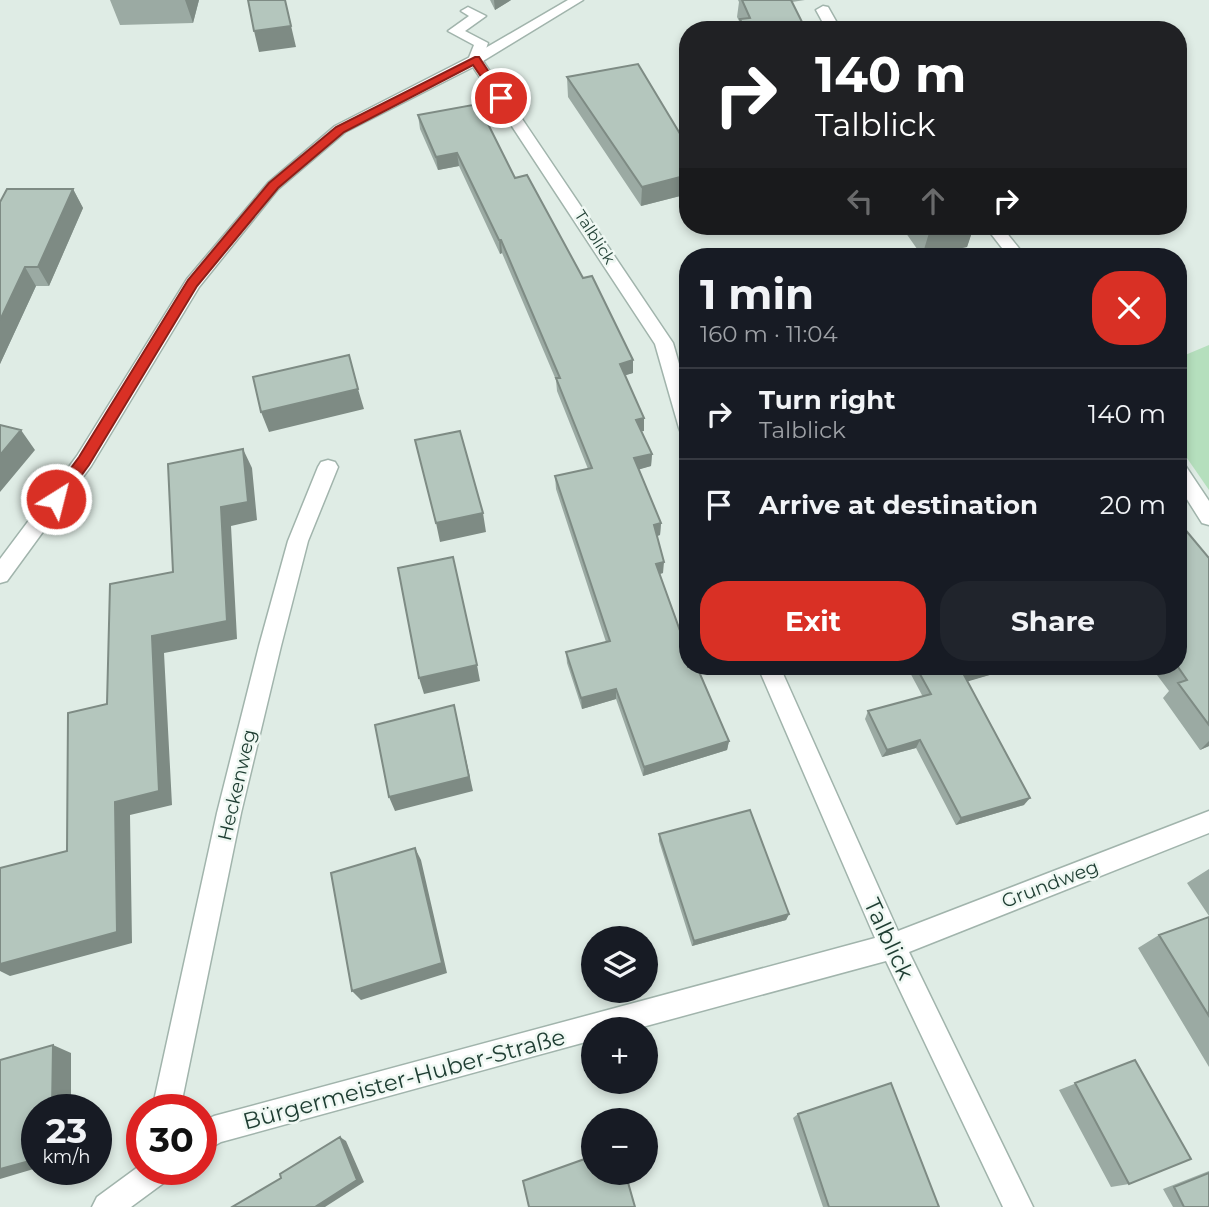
<!DOCTYPE html>
<html lang="en">
<head>
<meta charset="utf-8">
<style>
	:root { --surface:#171b24; --page:#20242c; --text:#f1f3f6; --muted:#9ea1a6; --line:#363941; --accent:#d93025 }
	body { margin:0; font-family:Montserrat,sans-serif; background:var(--page); color:var(--text); height:100vh; display:flex; flex-direction:column; font-size:26px; white-space:nowrap }
	* { box-sizing:border-box; margin:0 }
	p { font-size:23px; color:var(--muted) }
	.icon { flex:none; width:38px; height:38px; fill:none; stroke:currentColor; stroke-width:2; stroke-linecap:round; stroke-linejoin:round }
	.map { position:relative; flex:1; overflow:hidden }
	.side { position:absolute; left:679px; top:248px; width:508px; height:427px; display:flex; flex-direction:column; background:var(--surface); border-radius:28px; box-shadow:0 4px 10px #0003 }
	.side>* { flex:none }
	.top-card { position:absolute; left:679px; top:21px; width:508px; height:214px; border-radius:28px; box-shadow:0 4px 10px #0003; background:#202124; color:#fff; overflow:hidden }
	.tools { position:absolute; left:581px; top:926px; display:grid; gap:14px }
	.tools a { display:grid; place-items:center; width:77px; height:77px; border-radius:50%; background:var(--surface); box-shadow:0 4px 10px #0003; font-size:35px }
	.speed { position:absolute; left:21px; top:1094px; display:flex; gap:14px; font-size:35px; font-weight:700; text-align:center }
	.speed>* { display:grid; place-content:center; width:91px; height:91px; border-radius:50%; background:var(--surface); box-shadow:0 4px 10px #0003; line-height:1 }
	.speed small { font-size:18px; font-weight:400 }
	.speed .limit { border:10px solid #d22; background:#fff; color:#111 }
	.pin { position:absolute; display:grid; place-items:center; width:60px; height:60px; color:#fff; margin:-30px; border:4px solid #fff; border-radius:50%; box-shadow:0 2px 7px #0007 }
	.me { position:absolute; width:77px; margin:-38px; rotate:36deg; stroke-linejoin:round; filter:drop-shadow(0 0 5px #0008) }
	.turn { display:flex; align-items:center; gap:24px; height:147px; padding:0 21px; font-size:32px }
	.turn .icon { width:91px; height:91px; stroke-width:2.5 }
	.turn b { display:block; font-size:49px; line-height:60px }
	.lanes { display:flex; align-items:center; height:66px; padding:0 21px; background:#0003; justify-content:center; gap:35px; direction:ltr }
	.lanes .off { opacity:.35 }
	.round { display:grid; place-items:center; flex:none; width:74px; height:74px; border-radius:28px; background:var(--page) }
	.head { display:flex; align-items:center; justify-content:space-between; height:119px; padding:0 21px }
	h1 { font-size:42px; font-weight:700; line-height:52px }
	.cta { display:flex; gap:14px; margin-top:auto; padding:14px 21px }
	.cta a { flex:1; height:80px; border-radius:28px; background:var(--accent); color:#fff; font-size:28px; font-weight:700; line-height:80px; text-align:center }
	.cta a+a { background:var(--page); color:var(--text) }
	ul { padding:0; list-style:none }
	li { display:flex; align-items:center; gap:21px; height:91px; padding:0 21px; border-top:2px solid var(--line) }
	li div { flex:1 }
	li b { display:block; font-size:26px }
	li em { font-style:normal }
	.map>svg:first-child { display:block }
	.green { fill:#b5dfbd }
	.lines { fill:none; stroke-linecap:round; stroke-linejoin:round }
	.lane-casing { stroke:#a1b4ac; stroke-width:3 }
	.street-casing { stroke:#a1b4ac; stroke-width:3 }
	.lane { fill:#fff; fill-rule:evenodd }
	.street { fill:#fff; fill-rule:evenodd }
	.wall { fill:#9baaa3 }
	.shaded-wall { fill:#7e8b84 }
	.building { fill:#b4c6bd; stroke:#7e8b84; stroke-width:2 }
	.route { fill:#d93025; stroke:#8d1f18; stroke-width:2 }
	.labels { text-anchor:middle; dominant-baseline:central; stroke-width:5; stroke-linejoin:round; paint-order:stroke }
	.far-street-label { font-size:16px; fill:#1e3d32; stroke:#eff8f3 }
	.street-label { font-size:19px; fill:#1e3d32; stroke:#eff8f3 }
	.near-street-label { font-size:23px; fill:#1e3d32; stroke:#eff8f3 }
</style>
</head>
<body>
<div class="map">
<svg width="1209" height="1207" viewBox="0 0 1209 1207">
	<rect width="100%" height="100%" fill="#dfece5"/>
	<!-- green -->
	<path class="green" d="M1209,345v145l-31,-45v-87z"/>
	<g class="lines">
		<defs>
			<path id="lane" d="M468,7l18,9 -21,15 23,12 -6,17 -7,4 -7,-4 6,-15 -26,-14 21,-15 -8,-5z"/>
			<path id="street" d="M568,0h15l-100,61 190,282 15,52v40l-7,-2 -2,-5 -24,-84 -182,-277 -128,65 -67,57 -79,98 -108,179 -84,115 -7,2v-24l77,-103 110,-177 81,-96 67,-57 135,-69z
				M823,6l5,1 13,23h-14l-11,-20z
				M985,226h16l25,31h-17z
				M328,460l7,2 3,5 -30,74 -27,105 -40,167 -61,297h-28l65,-297 42,-167 29,-105 30,-74 3,-5z
				M1178,463l7,2 24,36v24l-7,-2 -24,-38z
				M758,667h22l118,264 311,-120v22l-300,119 124,255h-30l-117,-246 -251,68h-42v11l-372,102 -20,11v-31l13,-6 661,-178z
				M142,1164v5h31l-4,10 -38,28h-39l5,-10z"/>
		</defs>
		<!-- lane casing -->
		<use href="#lane" class="lane-casing"/>
		<!-- street casing -->
		<use href="#street" class="street-casing"/>
		<!-- lane -->
		<use href="#lane" class="lane"/>
		<!-- street -->
		<use href="#street" class="street"/>
	</g>
	<!-- wall -->
	<path class="wall" d="M110,0h89l-6,23 -73,2z
		M490,0h21l-16,10z
		M738,0h67l-13,2 14,28h-68l1,-9 -2,-4 2,-15z
		M567,77l121,70v47l-47,12 -73,-109z
		M418,115l97,63 68,100 50,82v13l-8,2 19,56h-3l11,23 -1,12 -12,3 22,54 -1,12 -3,1 6,37 -3,1 28,93 41,74 -2,9 -84,26 -27,-77 -34,10 -15,-46 -1,-11 40,-10 -50,-153 -1,-13 33,-7 -31,-78 -1,-11 -54,-127 -2,1 -41,-88 -21,4 -18,-41z
		M73,189l10,19 -34,78h-13l-36,78v-162z
		M901,226h73l-7,21 -45,9z
		M1209,558v188l-9,4 -37,-52 6,-7 -18,-24h27z
		M907,667h90l-4,7 -26,7 57,124 -68,20 -40,-77 -34,9 -17,-38 3,-8 55,-14z
		M659,834l130,80 -3,6 -94,26 -33,-105z
		M1209,869v47l-22,-33z
		M1209,917v150l-71,-119 21,-13z
		M1135,1060l-6,124 -18,3 -52,-97z
		M798,1114l141,93h-116l-30,-89z
		M1209,1171v36h-36l-10,-18z"/>
	<!-- shaded-wall -->
	<path class="shaded-wall" d="M185,0h14l-6,23z
		M285,0l11,47 -37,5 -5,-21z
		M494,0h17l-16,10z
		M457,153l2,13 -21,4 -2,-13z
		M688,175v19l-47,12 1,-19z
		M73,189l10,19 -34,78 -11,-19z
		M967,226h7l-7,21 -45,9 7,-23z
		M499,240h2l1,13 -2,1z
		M25,267l11,19 -36,78v-44z
		M633,360v13l-13,4v-13z
		M358,389l6,20 -95,23 -8,-20z
		M644,418v13l-8,1v-12z
		M21,430l14,20 -35,42v-37z
		M243,449l9,19 5,52 -26,6 6,113 -73,14 8,152 -42,10 2,128 -122,33 -10,-5v-7l115,-162 37,-166 69,-129z
		M652,454l-1,12 -17,5v-13z
		M483,513l3,19 -46,10 -4,-19z
		M661,523l-1,12 -6,2v-12z
		M664,562l-1,11 -8,2 1,-11z
		M477,665l3,16 -56,13 -5,-16z
		M993,667h4l-4,7 -34,10 5,-9z
		M616,689v10l-34,10 -1,-11z
		M454,705l19,86 -78,20 -6,-14z
		M920,740l-4,8 -34,9 5,-7z
		M729,741l-2,9 -84,26 1,-9z
		M1209,741v5l-9,4z
		M1030,798l-6,7 -68,20 5,-7z
		M415,848l6,12 26,113 -86,27 -9,-9z
		M789,914l-3,6 -94,26 2,-5z
		M53,1045l18,8v57h-19z
		M340,1137l6,4 18,41 -39,25h-10z
		M37,1159v9l-37,11v-10z"/>
	<!-- building -->
	<path class="building" d="M248,0h37l6,26 -37,5z
		M742,0h49l15,30h-61l-5,-11 10,-1z
		M638,64l50,83v28l-46,12 -75,-110z
		M478,104l37,74 12,-3 56,103 9,-2 41,84 -13,4 24,54 -8,2 16,34 -18,4 27,65 -7,2 10,37 -8,2 32,89v14h9l32,74 -85,26 -28,-78 -35,9 -15,-46 44,-11 -55,-165 37,-8 -36,-90h4l-59,-138h-2l-42,-87 -21,4 -18,-42z
		M7,189h66l-35,78h-13l-25,53v-118z
		M924,226h43l-38,7z
		M349,355l9,34 -97,23 -8,-35z
		M0,425l21,5 -21,25z
		M460,431l23,82 -47,10 -21,-83z
		M243,449l5,53 -27,5 6,114 -75,15 7,155 -44,11 2,130 -117,32v-96l67,-17 1,-138 39,-9 3,-120 63,-12 -5,-108z
		M1178,521l31,37v167l-31,-42 9,-3 -9,-13z
		M453,557l24,108 -58,13 -21,-110z
		M916,667h77l-29,8 66,123 -69,20 -41,-78 -33,10 -19,-39 63,-17z
		M454,705l15,72 -80,20 -14,-72z
		M750,810l39,104 -95,27 -35,-107z
		M415,848l27,115 -90,28 -21,-118z
		M1209,917v99l-50,-81z
		M53,1045l-1,65h-15v49l-37,10v-109z
		M1135,1060l56,99 -62,25 -54,-101z
		M891,1083l48,124h-110l-31,-93z
		M340,1137l17,43 -42,27h-83l49,-29 -1,-4z
		M593,1156v16h32l10,35h-106l-6,-26z
		M1209,1173v34h-25l-10,-20z"/>
	<!-- route -->
	<path class="route" d="M475,57h4l27,41 -1,2h-8l-24,-35 -129,67 -66,56 -81,98 -108,179 -28,38h-10l-3,-4 3,-4 28,-38 109,-177 81,-97 67,-56z"/>
	<g class="labels">
		<!-- far-street labels -->
		<g class="far-street-label">
			<text transform="translate(595 237) rotate(57)">Talblick</text>
		</g>
		<!-- street labels -->
		<g class="street-label">
			<text transform="translate(237 785) rotate(-77)">Heckenweg</text>
			<text transform="translate(1050 884) rotate(-21)">Grundweg</text>
		</g>
		<!-- near-street labels -->
		<g class="near-street-label">
			<text transform="translate(889 939) rotate(65)">Talblick</text>
			<text transform="translate(404 1079) rotate(-15)">Bürgermeister-Huber-Straße</text>
		</g>
	</g>
</svg>
<div class="tools">
<a><svg class="icon" aria-label="layers" viewBox="0 0 24 24"><path d="M12 4l9 5-9 5-9-5zM3 14l9 5 9-5"/></svg></a>
<a>+</a>
<a>−</a>
</div>
<div class="speed"><div>23<small>km/h</small></div><div class="limit">30</div></div>
<div class="pin" style="left:501px;top:98px;background:#d93025"><svg class="icon" aria-label="arrive" viewBox="0 0 24 24"><path d="M6 21V4h12l-3 4 3 4H6"/></svg></div>
<svg class="me" style="left:56px;top:499px" viewBox="-20 -20 40 40"><circle r="17" fill="#d93025" stroke="#fff" stroke-width="3"/><path d="M0-11L8 9 0 5-8 9z" fill="#fff"/></svg>
<div class="top-card">
<div class="turn"><svg class="icon" aria-label="right" viewBox="0 0 24 24"><path d="M7 20v-9h11M14 6l5 5-5 5"/></svg><div><b>140 m</b>Talblick</div></div>
<div class="lanes"><svg class="icon off" aria-label="left" viewBox="0 0 24 24"><path d="M17 20v-9H6M10 6l-5 5 5 5"/></svg><svg class="icon off" aria-label="ahead" viewBox="0 0 24 24"><path d="M12 20V5M6 11l6-6 6 6"/></svg><svg class="icon" aria-label="right" viewBox="0 0 24 24"><path d="M7 20v-9h11M14 6l5 5-5 5"/></svg></div>
</div>
<section class="side">
<div class="head"><div><h1>1 min</h1><p>160 m · 11:04</p></div><a class="round" style="background:#d93025;color:#fff"><svg class="icon" aria-label="close" viewBox="0 0 24 24"><path d="M6 6l12 12M18 6L6 18"/></svg></a></div>
<ul>
<li><svg class="icon" aria-label="right" viewBox="0 0 24 24"><path d="M7 20v-9h11M14 6l5 5-5 5"/></svg><div><b>Turn right</b><p>Talblick</p></div><em>140 m</em></li>
<li><svg class="icon" aria-label="arrive" viewBox="0 0 24 24"><path d="M6 21V4h12l-3 4 3 4H6"/></svg><div><b>Arrive at destination</b></div><em>20 m</em></li>
</ul>
<div class="cta"><a>Exit</a><a>Share</a></div>
</section>
</div>
</body>
</html>
